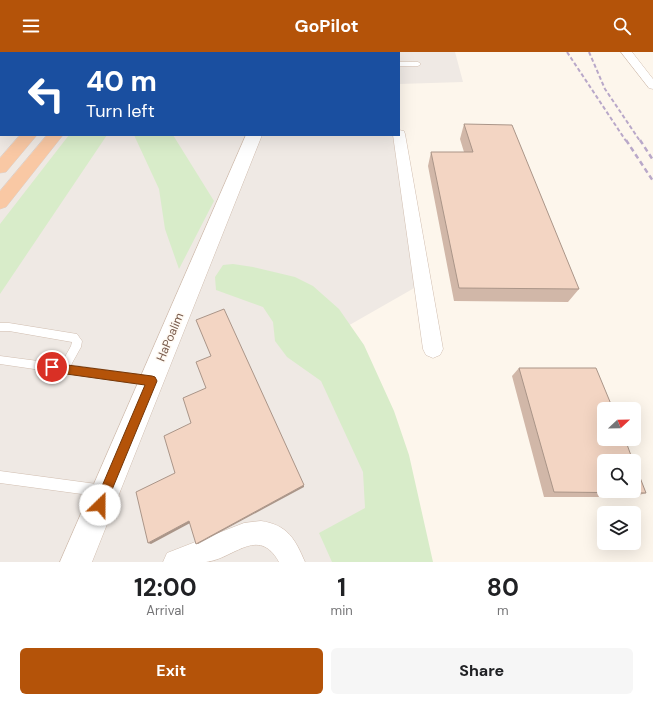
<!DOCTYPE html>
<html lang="en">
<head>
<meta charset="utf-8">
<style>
	:root { --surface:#fff; --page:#f6f6f6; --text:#202124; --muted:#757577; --accent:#b45309 }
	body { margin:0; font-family:"DM Sans",sans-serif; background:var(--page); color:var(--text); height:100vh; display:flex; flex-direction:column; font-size:15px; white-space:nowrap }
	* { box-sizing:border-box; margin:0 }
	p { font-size:13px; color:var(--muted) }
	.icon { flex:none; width:22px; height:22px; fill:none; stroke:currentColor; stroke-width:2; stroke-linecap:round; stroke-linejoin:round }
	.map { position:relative; height:510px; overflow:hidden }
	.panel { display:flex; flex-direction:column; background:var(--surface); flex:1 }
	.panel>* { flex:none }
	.top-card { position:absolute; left:0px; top:0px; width:400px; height:84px; box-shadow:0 4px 16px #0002; background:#1a4fa0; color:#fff; overflow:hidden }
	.needle { width:26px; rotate:68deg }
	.fabs { position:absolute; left:597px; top:350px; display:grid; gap:8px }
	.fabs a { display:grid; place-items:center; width:44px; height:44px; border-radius:6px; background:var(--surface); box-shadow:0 4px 16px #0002; font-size:20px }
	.pin { position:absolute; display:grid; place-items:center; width:34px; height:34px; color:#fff; margin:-17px; border:2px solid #fff; border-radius:50%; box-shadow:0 1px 4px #0007 }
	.me { position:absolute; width:44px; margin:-22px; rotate:23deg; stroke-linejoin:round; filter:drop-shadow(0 0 3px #0008) }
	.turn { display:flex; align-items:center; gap:14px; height:84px; padding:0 20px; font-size:18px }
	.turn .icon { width:52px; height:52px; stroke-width:2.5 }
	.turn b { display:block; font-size:28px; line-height:34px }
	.eta { display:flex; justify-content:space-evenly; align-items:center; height:68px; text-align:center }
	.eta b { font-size:24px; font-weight:700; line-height:28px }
	.action { display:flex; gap:8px; margin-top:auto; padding:8px 20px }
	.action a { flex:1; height:46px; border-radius:6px; background:var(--accent); color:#fff; font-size:16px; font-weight:700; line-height:46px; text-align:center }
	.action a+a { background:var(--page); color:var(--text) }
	header { display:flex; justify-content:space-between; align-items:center; height:52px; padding:0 20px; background:var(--accent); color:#fff; font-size:18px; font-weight:700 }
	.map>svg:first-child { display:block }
	.industrial { fill:#efe9e4 }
	.green { fill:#d8ecc9 }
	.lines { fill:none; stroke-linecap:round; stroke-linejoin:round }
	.stream { fill:#a5d3da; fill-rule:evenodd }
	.service-casing { stroke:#d1beb0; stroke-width:1 }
	.minor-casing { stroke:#d1beb0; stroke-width:1 }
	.tertiary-casing { stroke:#d1beb0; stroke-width:1 }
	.trunk-casing { stroke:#dad1cd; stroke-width:1 }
	.service { fill:#fff; fill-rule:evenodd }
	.minor { fill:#fff; fill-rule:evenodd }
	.tertiary { fill:#fff; fill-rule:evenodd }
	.trunk { fill:#f9c8a4; fill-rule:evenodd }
	.rail-far1 { stroke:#b9a8c9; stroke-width:2; stroke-dasharray:4 2.5; stroke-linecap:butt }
	.rail { stroke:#b9a8c9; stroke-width:2.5; stroke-dasharray:5 3.5; stroke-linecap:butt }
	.wall { fill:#d1b7a8 }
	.shaded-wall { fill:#aa9588 }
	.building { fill:#f3d5c3; stroke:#aa9588 }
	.route { fill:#b45309; stroke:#753606 }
	.labels { text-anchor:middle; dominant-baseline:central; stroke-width:3; stroke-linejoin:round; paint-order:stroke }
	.street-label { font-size:12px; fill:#7a5c4d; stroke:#fffaf3 }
</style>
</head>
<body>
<header><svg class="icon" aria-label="menu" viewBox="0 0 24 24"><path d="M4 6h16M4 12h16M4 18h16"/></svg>GoPilot<svg class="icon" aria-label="search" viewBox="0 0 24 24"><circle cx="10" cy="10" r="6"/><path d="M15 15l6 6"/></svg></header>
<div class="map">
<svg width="653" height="510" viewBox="0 0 653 510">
	<rect width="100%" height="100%" fill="#fdf6ec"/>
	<!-- industrial -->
	<path class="industrial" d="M0,0h455l8,30 -64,2v-31h-398v82h397l18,152 -84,48 76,227h-408z"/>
	<!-- green -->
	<path class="green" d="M69,83h38l-107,159v-70z
		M134,83h39l41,66 -35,68 -14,-40 -6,-40z
		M233,212l20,3 42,10 18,9 26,23 25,36 30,66 15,44 24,107h-101l-13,-29 46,-25 -2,-36 -42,-91 -34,-24 -12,-16 -2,-19 -10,-15 -47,-17 -1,-13 8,-12z"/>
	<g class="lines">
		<!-- stream -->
		<path class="stream" d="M73,0h3v1h-3z
			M0,79h1v3h-1z"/>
		<defs>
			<path id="service" d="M399,10h19l3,2 -3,2h-19z
				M0,271h9l68,11 5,7 -1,6 -10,18 80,11 4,2 1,3 -1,3 -4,2 -151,-22v-8l61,8 10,-18 1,-4 -63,-11h-9z
				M0,419l104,14 4,2 2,4 -2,4 -4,2 -104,-14z"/>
			<path id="minor" d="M621,0h11l21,27v10l-4,-1z
				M399,78l5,1 1,3 38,215 -3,6 -7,3 -7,-3 -3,-6 -30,-214h6z
				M261,469c27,4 34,18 44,41h-26c-21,-37 -45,-3 -73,0 -13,0 -29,0 -43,0l4,-9 77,-30z"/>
			<path id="tertiary" d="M283,0h12v1h-12z
				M246,83h16l-170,427h-32z"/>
			<path id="trunk" d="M20,83h17l-31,37 -6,1v-15z
				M47,83h16l-57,72 -6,2v-18z"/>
		</defs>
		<!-- service casing -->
		<use href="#service" class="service-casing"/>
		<!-- minor casing -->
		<use href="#minor" class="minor-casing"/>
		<!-- tertiary casing -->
		<use href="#tertiary" class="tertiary-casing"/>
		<!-- trunk casing -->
		<use href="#trunk" class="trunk-casing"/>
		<!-- service -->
		<use href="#service" class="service"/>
		<!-- minor -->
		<use href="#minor" class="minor"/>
		<!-- tertiary -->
		<use href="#tertiary" class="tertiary"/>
		<!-- trunk -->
		<use href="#trunk" class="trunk"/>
		<!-- rail-far1 -->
		<path class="rail-far1" d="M567,0l59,89
			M589,0l16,37 35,52"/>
		<!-- rail -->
		<path class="rail" d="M626,88l27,41
			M640,88l13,20"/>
	</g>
	<!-- wall -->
	<path class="wall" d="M192,0h61v1h-60z
		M464,72l115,165 -11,13 -114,-1 -26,-135 3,-14h33l-4,-13z
		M519,316l127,125 -14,4h-88l-32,-121z"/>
	<!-- shaded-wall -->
	<path class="shaded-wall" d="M304,433v2l-106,57h-2z
		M189,469l3,1 -41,22 -3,-1z"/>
	<!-- building -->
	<path class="building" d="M464,72l48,1 67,164 -120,-1 -28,-136h42z
		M224,257l80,176 -108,59 -7,-23 -41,22 -12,-51 39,-19 -11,-37 27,-13 -8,-25 23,-10 -10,-26 15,-6 -15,-36z
		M519,316h77l17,41h-9v30h21l8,22h-29v30h30v-29l12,31 -92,-1z"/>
	<!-- route -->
	<path class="route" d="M52,311l100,13 3,1 2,4 -53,128 -4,2 -4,-2 -2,-4 51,-120 -93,-13 -4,-2 -1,-3 1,-3z"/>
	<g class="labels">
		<!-- street labels -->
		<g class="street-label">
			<text transform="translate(170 285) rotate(-67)">HaPoalim</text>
		</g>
	</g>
</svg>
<div class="fabs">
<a><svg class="needle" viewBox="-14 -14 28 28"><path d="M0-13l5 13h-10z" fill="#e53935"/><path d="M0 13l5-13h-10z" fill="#757577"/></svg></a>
<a><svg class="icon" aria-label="search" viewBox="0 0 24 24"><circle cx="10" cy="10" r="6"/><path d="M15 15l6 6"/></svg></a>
<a><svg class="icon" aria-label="layers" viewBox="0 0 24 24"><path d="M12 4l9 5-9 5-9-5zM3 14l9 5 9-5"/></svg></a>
</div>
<div class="pin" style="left:52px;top:315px;background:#d93025"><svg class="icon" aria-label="arrive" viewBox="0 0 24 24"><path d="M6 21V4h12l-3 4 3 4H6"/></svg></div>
<svg class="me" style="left:100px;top:453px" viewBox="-20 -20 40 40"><circle r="19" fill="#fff"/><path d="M0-13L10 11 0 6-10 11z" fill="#b45309"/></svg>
<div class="top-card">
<div class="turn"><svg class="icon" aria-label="left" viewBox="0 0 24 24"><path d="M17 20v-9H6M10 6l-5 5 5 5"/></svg><div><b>40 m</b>Turn left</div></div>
</div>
</div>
<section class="panel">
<div class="eta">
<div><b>12:00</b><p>Arrival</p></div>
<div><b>1</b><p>min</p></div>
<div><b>80</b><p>m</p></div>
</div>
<div class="action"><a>Exit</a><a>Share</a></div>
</section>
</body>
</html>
